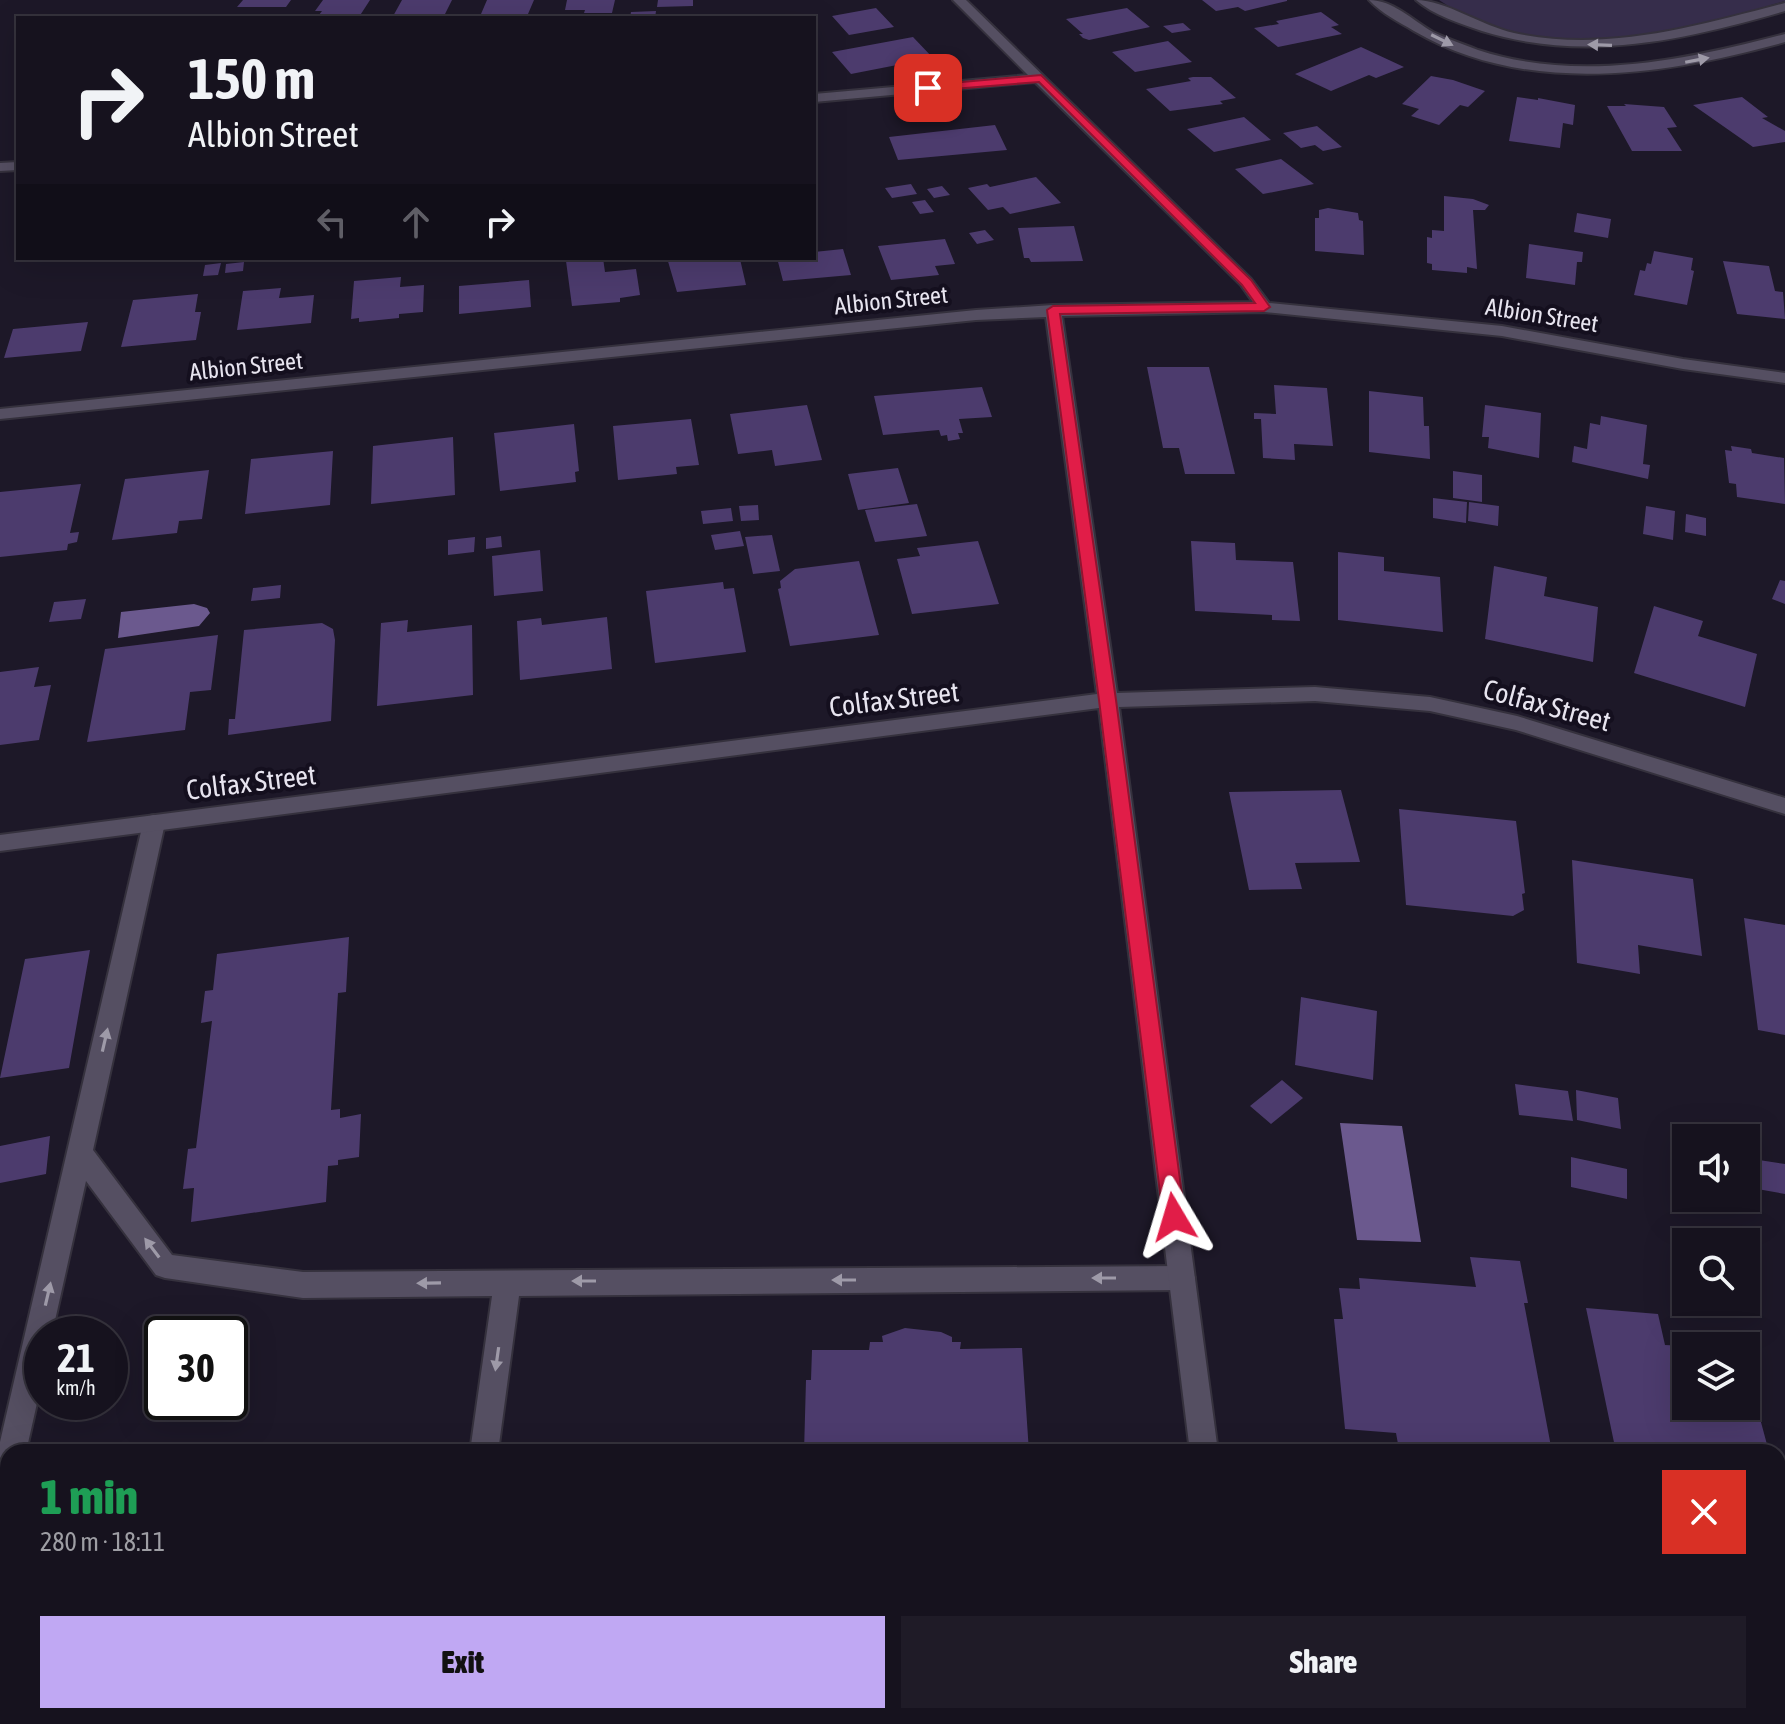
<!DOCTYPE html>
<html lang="en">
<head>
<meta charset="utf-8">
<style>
	:root { --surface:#16121e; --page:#1f1b27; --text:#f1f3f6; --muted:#9e9ea4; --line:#35323c; --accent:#c0a8f3 }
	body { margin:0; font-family:"Asap Condensed",sans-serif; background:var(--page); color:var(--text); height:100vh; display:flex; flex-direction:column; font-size:30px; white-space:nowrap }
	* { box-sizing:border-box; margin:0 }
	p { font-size:26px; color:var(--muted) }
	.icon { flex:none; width:44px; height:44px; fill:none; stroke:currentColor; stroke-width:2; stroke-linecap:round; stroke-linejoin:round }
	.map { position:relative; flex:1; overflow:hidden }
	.sheet { position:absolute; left:0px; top:1444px; width:1786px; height:280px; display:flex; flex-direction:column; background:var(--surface); border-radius:24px 24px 0 0; box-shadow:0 8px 32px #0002,0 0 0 2px var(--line) }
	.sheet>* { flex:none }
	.banner { position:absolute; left:16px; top:16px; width:800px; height:244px; border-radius:0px; box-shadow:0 8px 32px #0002,0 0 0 2px var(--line); background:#16121e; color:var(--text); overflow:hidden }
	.tools { position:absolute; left:1672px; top:1124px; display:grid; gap:16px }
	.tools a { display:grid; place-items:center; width:88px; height:88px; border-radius:0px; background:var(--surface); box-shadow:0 8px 32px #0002,0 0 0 2px var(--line); font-size:40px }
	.speed { position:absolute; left:24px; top:1316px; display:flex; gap:16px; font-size:40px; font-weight:700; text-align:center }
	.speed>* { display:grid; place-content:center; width:104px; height:104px; border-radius:50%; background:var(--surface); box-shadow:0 8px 32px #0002,0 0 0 2px var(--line); line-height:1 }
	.speed small { font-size:20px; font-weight:400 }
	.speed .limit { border:4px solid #111; border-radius:12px; background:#fff; color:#111 }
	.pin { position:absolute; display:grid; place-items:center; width:68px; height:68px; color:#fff; margin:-34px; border-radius:16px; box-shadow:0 4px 12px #0006 }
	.me { position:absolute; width:88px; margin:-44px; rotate:353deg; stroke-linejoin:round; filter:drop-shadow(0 0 6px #0008) }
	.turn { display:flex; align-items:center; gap:28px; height:168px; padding:0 40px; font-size:36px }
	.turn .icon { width:104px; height:104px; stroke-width:2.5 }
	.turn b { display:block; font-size:56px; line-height:68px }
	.lanes { display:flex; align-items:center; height:76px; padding:0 40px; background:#0003; justify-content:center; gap:40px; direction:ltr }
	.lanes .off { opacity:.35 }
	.round { display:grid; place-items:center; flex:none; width:84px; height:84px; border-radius:0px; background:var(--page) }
	.overview { display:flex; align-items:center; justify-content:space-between; height:136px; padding:0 40px }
	h1 { font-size:48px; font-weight:800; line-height:60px; color:#1e9e55 }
	.action { display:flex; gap:16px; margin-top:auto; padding:16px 40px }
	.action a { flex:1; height:92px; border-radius:0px; background:var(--accent); color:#111; font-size:32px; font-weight:800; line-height:92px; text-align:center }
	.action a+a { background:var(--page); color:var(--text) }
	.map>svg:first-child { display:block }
	.green { fill:#362d4b }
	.water { fill:#6b598e }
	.building { fill:#4c3b6d }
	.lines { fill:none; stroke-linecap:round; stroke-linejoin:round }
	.service-casing { stroke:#35313d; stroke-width:4 }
	.minor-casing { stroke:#35313d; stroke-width:4 }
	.service { fill:#554f62; fill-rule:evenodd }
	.minor { fill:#554f62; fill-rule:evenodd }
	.oneway { fill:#9e9aa8 }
	.route { fill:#e11d48; stroke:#92132f; stroke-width:2 }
	.labels { text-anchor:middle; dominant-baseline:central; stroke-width:8; stroke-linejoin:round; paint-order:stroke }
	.far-street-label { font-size:24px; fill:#e7e4ef; stroke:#140f1e }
	.street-label { font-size:28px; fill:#e7e4ef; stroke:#140f1e }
</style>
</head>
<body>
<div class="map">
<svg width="1785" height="1724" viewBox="0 0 1785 1724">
	<rect width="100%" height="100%" fill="#1d1828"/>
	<!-- green -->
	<path class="green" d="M1439,0h346v1c-52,15 -108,36 -162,40 -61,6 -133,-6 -184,-41z"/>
	<!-- water -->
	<path class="water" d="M194,604l13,4 3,5 -11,13 -81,12 3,-26z
		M1340,1123l62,3 19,116 -64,-2z"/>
	<!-- building -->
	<path class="building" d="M243,0h48l-5,7h-49z
		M323,0h47l-11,17 -40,-2 3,-4h-7z
		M402,0h50l-9,18h-51z
		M487,0h47l-6,14h-6l-2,4h-36l1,-4h-4z
		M567,0h48l-3,13h-28l1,-3h-20z
		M658,0h35v6l-36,1z
		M1202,0h85v1l-42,10 -7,-4 -22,4z
		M876,8l18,19 -45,8 -17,-19z
		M1127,8l23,19 -61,13 -6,-2 -4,-4h4l-17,-15z
		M656,11l-1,7h-25l1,-6z
		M1321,12l18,13 -8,2 11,7 -64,13 -24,-19 25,-4 -3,-3z
		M1183,23l8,7 -19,3 -9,-7z
		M913,37l20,21 -82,16 -19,-22z
		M1168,41l24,21 -57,10 -23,-20z
		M1361,47l43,20 -28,11 -7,-3 -38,16 -36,-17z
		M1431,76l22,4 32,11 -17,16 -8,-2 -21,20 -28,-9 8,-7 -17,-5z
		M1193,77h18l25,21 -16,3 3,3 -53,7 -24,-22 45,-8 -3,-3z
		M1517,97l21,3v-2l37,7 -2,20 -10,-2 -3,25 -51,-7z
		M1742,97l26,20 -6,1 23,13v11l-32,5 -60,-42z
		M1624,104l40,3 13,20 -10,1 15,23h-50l-25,-45h19z
		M1244,117l27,23 -57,12 -27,-23z
		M995,125l12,25 -109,10 -9,-23z
		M1317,126l25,21 -19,4 -8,-6 -14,3 -18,-15z
		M1281,159l33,25 -51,10 -28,-25z
		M1036,177l25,26 -51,11 -7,-7 -15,3 -20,-22 19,-4 3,3z
		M911,184l6,10 -25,4 -7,-10z
		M942,186l8,9 -16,3 -7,-9z
		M1444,196l29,3 16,6 -4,5h-12l4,59 -10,-2v6l-35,-3v-6l-5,-1v-26l5,1v-8l12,1z
		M925,200l9,12 -14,2 -8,-12z
		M1328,208l30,5 1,7 4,1 1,34 -49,-4v-33h4v-8z
		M1577,213l34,6 -3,19 -34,-6z
		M1074,226l9,35 -52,1 -2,-4h-5l-6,-30z
		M985,230l9,10 -17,4 -8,-11z
		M945,239l10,25 -20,2 4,9 -48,5 -13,-34z
		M1529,244l54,8 -1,10h-5l-2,23 -49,-7z
		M843,249l8,26 -68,6 -6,-23h37v-6z
		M1654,251l39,7 -2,12 3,1 -7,34 -53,-10 6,-25 5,1 2,-8 4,1z
		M603,258l2,14 31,-3 4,26 -20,3v4l-48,4 -6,-45z
		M667,258h42l1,4 30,-3 6,26 -69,7z
		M1723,261l46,5 6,25 8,1 2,27 -48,-5z
		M244,262l-1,9 -18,2 1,-9z
		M221,263l-3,12 -15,1 2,-11z
		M401,277l-1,10 24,-2 -1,27 -24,2v4l-40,4v-4l-8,1 3,-38z
		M529,280l2,27 -72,7v-28z
		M281,288l-2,10 35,-3 -3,28 -74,7 6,-39z
		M198,294l-3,18h6l-5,28 -75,7 12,-47z
		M88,322l-7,29 -77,7 9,-29z
		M1147,367h62l26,107h-50l-6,-26h-16z
		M1274,385l53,3 6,58 -39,-2 1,16 -32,-2 -2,-39h-7v-6l22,1z
		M982,387l10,30 -33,2 4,14h-5l2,6 -12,2 -1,-6 -6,1 -2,-6 -56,5 -9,-39z
		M1369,391l54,6 1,29h5l1,33 -61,-7z
		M807,405l15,55 -47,6 -3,-16 -34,4 -8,-40z
		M1485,405l56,8 -2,45 -51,-10 1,-11h-7z
		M1601,416l46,9 -4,39 7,1 -2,14 -76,-17 2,-16 13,3 3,-26 10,2z
		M691,419l8,46 -23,2 1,7 -59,6 -5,-54z
		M574,424l5,47 -4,1 1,10 -76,9 -6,-58z
		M453,437l2,58 -84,9 2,-58z
		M1731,446l20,3 1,4 32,5 1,46 -48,-7 -1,-13 -7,-1 -4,-33 7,1z
		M333,451l-3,54 -85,9 6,-55z
		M898,468l11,35 -51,7 -10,-36z
		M209,470l-7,49 -23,2 -2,12 -65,7 13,-61z
		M1453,471l29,4v27l-29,-4z
		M81,484l-11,49 9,-1 -2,10 -9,2 -1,6 -67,7v-65z
		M1433,498l34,4 -1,21 -33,-5z
		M1469,502l30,4 -1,20 -30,-5z
		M917,504l10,32 -52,6 -10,-32z
		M758,505l1,15 -18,1 -2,-15z
		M1646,506l29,5 -2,29 -30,-6z
		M731,508l2,13 -30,3 -2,-13z
		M1686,514l20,4v18l-21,-4z
		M740,531l4,15 -29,4 -4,-15z
		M772,535l8,36 -27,3 -8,-37z
		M501,536l1,11 -16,2v-11z
		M475,537l-1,15 -26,3v-15z
		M978,541l21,63 -87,10 -15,-55 23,-3 -3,-8z
		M1191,541l44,2 1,17 57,2 7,59 -28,-1v-5l-77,-4z
		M540,550l3,41 -49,5 -2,-40z
		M1338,552l46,5v14l56,6 3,55 -105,-12z
		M859,561l20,74 -89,11 -12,-57 3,-1 -1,-7 15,-12z
		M1494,566l53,11 -3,19 54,11 -5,55 -108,-23z
		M1780,580l5,1v23l-13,-5z
		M723,582l1,7 10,-1 12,64 -91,11 -9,-72z
		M281,585l-1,13 -29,3 2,-13z
		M86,599l-5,20 -32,3 5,-20z
		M1654,606l49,15 -5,15 59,18 -12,53 -111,-34z
		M607,617l5,52 -92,11 -3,-59 24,-3 1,7z
		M408,620l-1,12 65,-7 1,70 -96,11 4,-83z
		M322,623l11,6 2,11 -4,81 -103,14 1,-16h6l9,-89z
		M218,635l-7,55 -21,2 -5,38 -98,12 18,-93z
		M39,667l-5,20 17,-2 -12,55 -39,5v-73z
		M1341,790l19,72 -65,1 7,26 -53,1 -20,-98z
		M1399,809l117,12 9,72 -3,1 2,16 -11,6 -107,-11z
		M1572,860l121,19 9,77 -64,-11 2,29 -63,-11z
		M1744,918l41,7v110l-27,-5z
		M349,937l-3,55 -8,1 -7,117 9,-1v9l21,-4 -2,43 -21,3v5l-10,1 -2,36 -135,20 3,-34 -11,1 5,-40 8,-1 16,-127 -11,2 4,-32 8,-1 4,-36z
		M90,950l-21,118 -69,10 25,-119z
		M1301,997l76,14 -4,69 -78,-15z
		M1282,1080l21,18 -32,26 -21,-18z
		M1515,1084l53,7 5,30 -54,-6z
		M1576,1090l42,8 3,31 -44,-9z
		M50,1136l-4,38 -46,9v-37z
		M1571,1157l56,12v30l-56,-12z
		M1746,1158l39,6v30l-39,-7z
		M1470,1257l50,4 8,42h-4l28,149h-48l-106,-8 -2,-11 -51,-4 -11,-110h9l-4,-31 21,1 -1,-11 117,9z
		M1586,1308l72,6 7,31 21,1v60h60l1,-36 22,82h-153z
		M905,1328l36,4 11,5v5h9l-1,7 62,-1 7,104h-225l2,-72h5l1,-30h57l1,-8h13l-1,-6z
		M799,1716h245l1,8h-246z"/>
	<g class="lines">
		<defs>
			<path id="service" d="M154,815l8,2 3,6 -72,327 79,105 131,17 879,-6 9,3 4,9 -4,9 -9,3 -663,6 -21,156h-28l22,-156 -189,2 -138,-20 -9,-3 -70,-94 -34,153h-10v47l-16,71h-18v65l-8,4v-79l143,-619 3,-6z
				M431,1716h32l-1,8h-32z"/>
			<path id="minor" d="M953,0h13l285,279 18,24 233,23 181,33 102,14v10l-102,-14 -181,-33 -238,-24 -202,4 55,377 198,-6 115,10 87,19 268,82v16l-269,-84 -86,-19 -115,-10 -196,6 99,745h-28l-91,-744 -1099,143v-16l1097,-141 -51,-377 -70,3 -976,99v-10l976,-99 77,-5 200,-3 -12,-17 -206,-203 -221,20v-8l214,-19z
				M1369,0c24,0 43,20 64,32 15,7 30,12 45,18 101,33 207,10 307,-16v8c-119,33 -258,55 -371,-11 -15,-9 -33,-18 -45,-31z
				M1416,0c29,0 66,26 98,33 92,20 182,-7 271,-30v8c-100,29 -201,52 -303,20 -21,-7 -49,-16 -66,-31z
				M18,162v8l-18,1v-8z
				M1778,1618l7,1v30l-7,-1z
				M1222,1716h32l1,8h-32z"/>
		</defs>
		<!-- service casing -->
		<use href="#service" class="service-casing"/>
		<!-- minor casing -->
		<use href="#minor" class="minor-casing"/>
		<!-- service -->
		<use href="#service" class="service"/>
		<!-- minor -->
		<use href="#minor" class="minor"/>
	</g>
	<!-- one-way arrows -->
	<defs><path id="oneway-solid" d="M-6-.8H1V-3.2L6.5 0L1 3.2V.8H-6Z" transform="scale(2)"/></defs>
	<g class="oneway">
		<use href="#oneway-solid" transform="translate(1442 40) rotate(26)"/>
		<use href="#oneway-solid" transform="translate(1600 45) rotate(-178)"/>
		<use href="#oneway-solid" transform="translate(1697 60) rotate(-11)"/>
		<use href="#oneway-solid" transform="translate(105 1040) rotate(-77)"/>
		<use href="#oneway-solid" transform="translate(152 1248) rotate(-127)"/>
		<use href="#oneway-solid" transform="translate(1104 1278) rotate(180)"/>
		<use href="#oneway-solid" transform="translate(844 1280) rotate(180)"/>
		<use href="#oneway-solid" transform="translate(584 1281) rotate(180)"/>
		<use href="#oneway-solid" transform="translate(429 1283) rotate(179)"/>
		<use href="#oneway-solid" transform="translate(48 1294) rotate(-77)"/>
		<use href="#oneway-solid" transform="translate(497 1359) rotate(98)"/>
	</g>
	<!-- route -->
	<path class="route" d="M1041,75l210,205 19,27 -6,4 -204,3 56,386 69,517 -4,7 -7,3 -8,-3 -3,-7 -64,-517 -52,-390 6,-4 202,-3 -13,-18 -203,-203 -111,9 -6,-3 6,-3z"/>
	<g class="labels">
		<!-- far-street labels -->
		<g class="far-street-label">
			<text transform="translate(891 300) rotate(-6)">Albion Street</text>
			<text transform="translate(1542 315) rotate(9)">Albion Street</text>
			<text transform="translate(246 366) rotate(-6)">Albion Street</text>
		</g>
		<!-- street labels -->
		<g class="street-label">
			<text transform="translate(894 699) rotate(-7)">Colfax Street</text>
			<text transform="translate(1547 705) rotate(15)">Colfax Street</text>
			<text transform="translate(251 782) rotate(-7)">Colfax Street</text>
		</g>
	</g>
</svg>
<div class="tools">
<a><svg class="icon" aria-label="sound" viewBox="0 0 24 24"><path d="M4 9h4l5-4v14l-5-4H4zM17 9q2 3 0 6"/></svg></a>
<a><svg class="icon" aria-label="search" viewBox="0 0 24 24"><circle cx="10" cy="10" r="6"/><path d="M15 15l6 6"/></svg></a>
<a><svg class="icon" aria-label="layers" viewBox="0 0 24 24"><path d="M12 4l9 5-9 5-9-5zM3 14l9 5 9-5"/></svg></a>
</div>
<div class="speed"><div>21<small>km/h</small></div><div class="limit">30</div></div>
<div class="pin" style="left:928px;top:88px;background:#d93025"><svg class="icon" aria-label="arrive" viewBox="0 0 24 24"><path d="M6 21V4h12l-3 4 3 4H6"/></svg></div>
<svg class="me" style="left:1174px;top:1217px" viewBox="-20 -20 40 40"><path d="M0-17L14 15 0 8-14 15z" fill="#e11d48" stroke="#fff" stroke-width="4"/></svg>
<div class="banner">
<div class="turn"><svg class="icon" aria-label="right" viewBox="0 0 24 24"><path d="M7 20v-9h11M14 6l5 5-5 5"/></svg><div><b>150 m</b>Albion Street</div></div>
<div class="lanes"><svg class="icon off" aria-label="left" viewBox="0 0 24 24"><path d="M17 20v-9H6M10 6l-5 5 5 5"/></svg><svg class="icon off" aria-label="ahead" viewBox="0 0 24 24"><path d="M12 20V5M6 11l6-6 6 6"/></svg><svg class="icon" aria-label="right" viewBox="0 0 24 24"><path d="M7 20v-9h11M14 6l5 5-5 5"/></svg></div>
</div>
<section class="sheet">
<div class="overview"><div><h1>1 min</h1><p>280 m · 18:11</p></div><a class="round" style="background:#d93025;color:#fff"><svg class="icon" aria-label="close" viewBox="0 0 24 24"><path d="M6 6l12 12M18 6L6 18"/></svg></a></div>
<div class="action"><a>Exit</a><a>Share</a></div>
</section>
</div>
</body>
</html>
